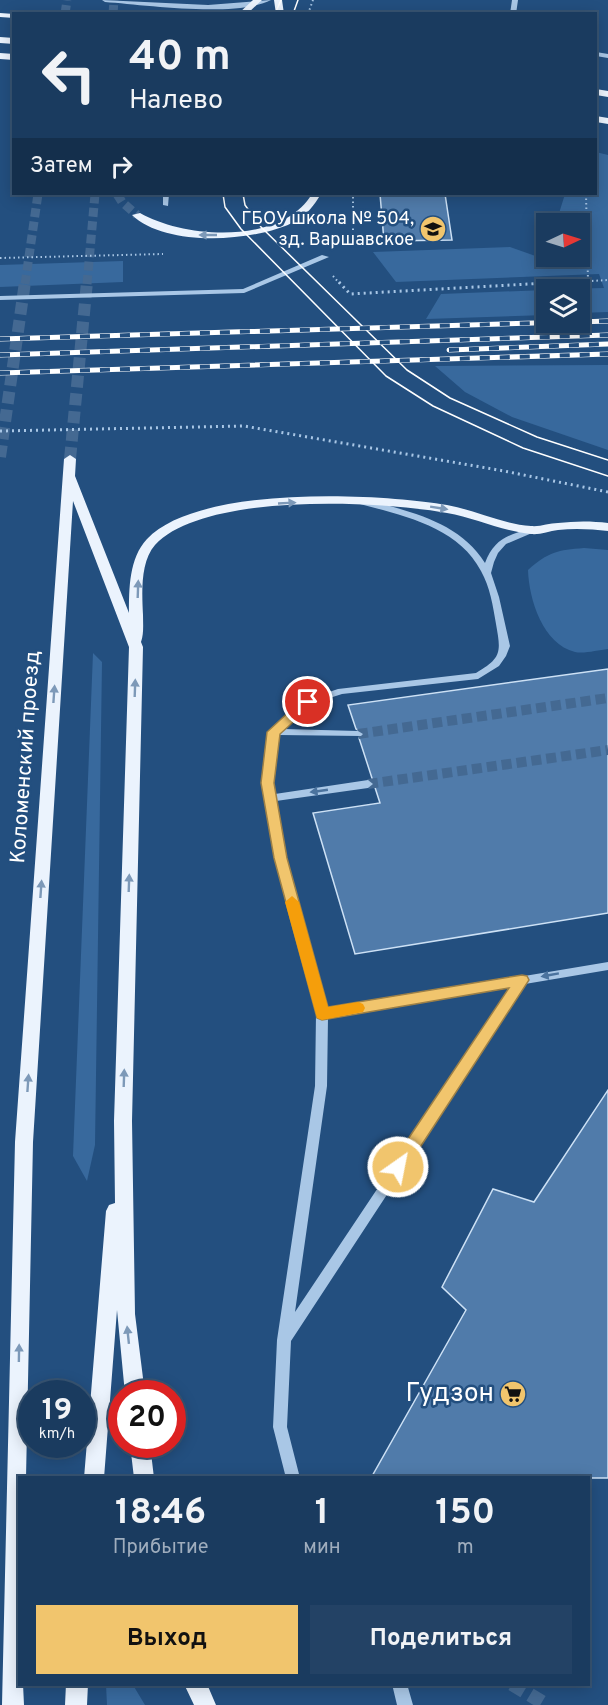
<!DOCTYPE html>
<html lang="ru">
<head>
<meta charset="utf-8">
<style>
	:root { --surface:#1a3b5f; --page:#234265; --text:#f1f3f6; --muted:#9fadbd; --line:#385574; --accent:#f1c56d }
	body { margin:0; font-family:Overpass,sans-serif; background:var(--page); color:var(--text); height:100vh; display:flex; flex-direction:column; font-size:22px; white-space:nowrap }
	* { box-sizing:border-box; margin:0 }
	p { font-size:20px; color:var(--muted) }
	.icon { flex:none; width:33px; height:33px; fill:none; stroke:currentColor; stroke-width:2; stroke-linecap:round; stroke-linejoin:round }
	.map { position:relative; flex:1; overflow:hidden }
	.side { position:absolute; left:18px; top:1476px; width:572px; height:210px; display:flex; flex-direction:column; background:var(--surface); border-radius:0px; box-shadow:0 3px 15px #0003,0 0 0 2px var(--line) }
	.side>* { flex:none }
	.top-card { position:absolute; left:12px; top:12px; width:585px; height:183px; border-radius:0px; box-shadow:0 3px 15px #0003,0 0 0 2px var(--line); background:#1a3b5f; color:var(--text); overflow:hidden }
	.needle { width:39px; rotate:86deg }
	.buttons { position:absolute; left:536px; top:213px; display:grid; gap:12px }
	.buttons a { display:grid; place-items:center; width:54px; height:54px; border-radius:0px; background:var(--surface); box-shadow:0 3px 15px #0003,0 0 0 2px var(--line); font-size:30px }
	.speed { position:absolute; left:18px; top:1380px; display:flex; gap:12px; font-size:30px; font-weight:700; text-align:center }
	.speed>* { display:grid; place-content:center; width:78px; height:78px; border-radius:50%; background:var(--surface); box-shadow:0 3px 15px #0003,0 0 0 2px var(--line); line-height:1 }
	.speed small { font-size:15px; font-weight:400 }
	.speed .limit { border:9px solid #d22; background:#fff; color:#111 }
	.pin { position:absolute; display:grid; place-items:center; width:51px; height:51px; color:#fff; margin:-26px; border:3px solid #fff; border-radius:50%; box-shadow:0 2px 6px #0007 }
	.me { position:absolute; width:66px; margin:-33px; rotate:33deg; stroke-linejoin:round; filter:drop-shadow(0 0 4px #0008) }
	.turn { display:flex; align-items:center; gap:21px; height:126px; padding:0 18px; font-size:27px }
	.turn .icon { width:78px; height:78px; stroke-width:2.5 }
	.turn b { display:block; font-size:42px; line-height:51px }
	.then { display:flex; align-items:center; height:57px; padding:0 18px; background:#0003; gap:12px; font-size:22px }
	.eta { display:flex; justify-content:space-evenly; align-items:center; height:102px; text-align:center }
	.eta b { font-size:36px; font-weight:700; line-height:42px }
	.button { display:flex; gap:12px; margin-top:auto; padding:12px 18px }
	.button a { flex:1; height:69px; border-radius:0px; background:var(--accent); color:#111; font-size:24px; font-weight:700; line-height:69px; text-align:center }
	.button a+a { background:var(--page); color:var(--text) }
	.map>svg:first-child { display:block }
	.green { fill:#38699d }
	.building { fill:#507baa; stroke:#cde1f5; stroke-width:1.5 }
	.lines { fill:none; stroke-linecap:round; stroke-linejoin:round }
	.minor-tunnel-far1 { stroke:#446992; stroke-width:10; stroke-dasharray:10 5; stroke-linecap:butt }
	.minor-tunnel { stroke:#446992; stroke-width:14; stroke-dasharray:14 7; stroke-linecap:butt }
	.major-tunnel-far1 { stroke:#446992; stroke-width:9; stroke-dasharray:9 4.5; stroke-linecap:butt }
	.major-tunnel { stroke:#446992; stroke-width:12; stroke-dasharray:12 6; stroke-linecap:butt }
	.path-far1 { stroke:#a9c7e6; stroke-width:2; stroke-dasharray:1.5 3; stroke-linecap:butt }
	.path { stroke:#a9c7e6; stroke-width:3; stroke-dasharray:2 4; stroke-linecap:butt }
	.minor { fill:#a9c7e6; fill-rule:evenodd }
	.major { fill:#ebf3fd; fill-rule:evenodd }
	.tram { stroke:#fff; stroke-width:1.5 }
	.rail-casing { stroke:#fff; stroke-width:5 }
	.rail { stroke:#234f7f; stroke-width:4; stroke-dasharray:10; stroke-linecap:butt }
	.oneway { fill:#7d99b8 }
	.oneway2 { fill:#4b739e }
	.route { fill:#f1c56d; stroke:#9d8047; stroke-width:1.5 }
	.slow { fill:#f59e0b }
	.labels { text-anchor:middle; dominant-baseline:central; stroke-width:5; stroke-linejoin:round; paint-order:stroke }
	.far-poi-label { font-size:18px; fill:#fff; stroke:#234f7f; text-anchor:end }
	.street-label { font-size:21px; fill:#fff; stroke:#234f7f }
	.near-poi-label { font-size:26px; fill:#fff; stroke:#234f7f; text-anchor:end }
</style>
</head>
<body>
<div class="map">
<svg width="608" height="1705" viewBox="0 0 608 1705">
	<rect width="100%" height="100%" fill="#234f7f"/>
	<!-- green -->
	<path class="green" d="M596,152l12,3v157l-29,1v-23l-21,-1 46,-1 -5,-14 -203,8 -23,-30 137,-5 34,12 2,-5v2h33v-32l-23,-1 9,-29h31z
		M123,261v21l-123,5v-22z
		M546,290v25l-120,4 15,-25z
		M608,365v85l-96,-33 -47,-25 -30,-26z
		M584,548l24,2v99c-10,1 -24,5 -33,3 -32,-8 -46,-52 -47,-82 20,-18 30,-20 56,-22z
		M93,653l9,9 -7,483 -8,36 -14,-25z
		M106,1685h27l12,20h-38z"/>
	<!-- building -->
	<path class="building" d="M380,194h65l7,46 -68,1z
		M608,669v244l-253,41 -42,-141 67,-10 -21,-65 6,-4 -9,-5 -8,-24z
		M608,1090v388h-237l95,-168 -24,-23 51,-98 41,13z"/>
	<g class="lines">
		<!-- minor-tunnel-far1 -->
		<path class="minor-tunnel-far1" d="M358,734l250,-36
			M368,784l240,-34"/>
		<!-- minor-tunnel -->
		<path class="minor-tunnel" d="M512,1684l35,21"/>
		<!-- major-tunnel-far1 -->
		<path class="major-tunnel-far1" d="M65,14l2,-14
			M113,14l1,-14
			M117,194l5,8 15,13
			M25,284l13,-90
			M87,284l8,-90"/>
		<!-- major-tunnel -->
		<path class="major-tunnel" d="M0,457l25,-175
			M70,459l17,-177"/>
		<!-- path-far1 -->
		<path class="path-far1" d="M308,14l5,-14
			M586,194l2,87
			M338,241l15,-4v-43
			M0,258l163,-4
			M333,276l7,8
			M538,284l70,-4"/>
		<!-- path -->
		<path class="path" d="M339,282l11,12 215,-12
			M0,431l244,-5 260,45 104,21"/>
		<!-- minor -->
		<path class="minor" d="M102,0l106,5 63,-5c-37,18 -124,5 -166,2z
			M512,0h6l-2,14h-6z
			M596,52l12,2v4l-12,-2z
			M163,194h6l-1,12 -5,-1z
			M322,255l7,2 -85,36 -244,7v-4l243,-7z
			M363,499c45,12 96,22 122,64 9,-24 23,-28 47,-35l3,-1 4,3 -33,14 -8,9 -4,9 -3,11 8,24 11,49 -4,10 -7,10 -21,13 -136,15 -31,10 -27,25 74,2 5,3 -2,2 -82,-1 -6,48 2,11 93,-14 5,4 -5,4 -92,13 10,57 40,151 282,-47v8l-83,14 -234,357 -4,86 13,51h-14l-13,-51 4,-87 38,-254 1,-72 -40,-156 -11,-60 -2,-15 6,-51 36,-32 33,-11 138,-16c26,-15 25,-21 20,-49 -3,-18 -6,-37 -15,-53 -23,-44 -76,-55 -121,-67l-1,-2zM512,987l-217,325 32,-226 1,-68z
			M392,1684h15l6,21h-16z"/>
		<!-- major -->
		<path class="major" d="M253,0h9l-15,14h-9z
			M274,0h8l2,14h-8z
			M0,13l14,1v4l-14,-1z
			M0,37l14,1v6l-14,-1z
			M0,53l14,1v6l-14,-1z
			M596,89l12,2v6l-12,-2z
			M596,116l12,2v6l-12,-2z
			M312,194h9c-7,11 -13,20 -25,27 -39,21 -130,27 -164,-6l8,-2c46,26 141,32 172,-19z
			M70,455l6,4 -1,17 54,137c0,-24 0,-55 18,-74 51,-54 230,-46 300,-34 28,5 55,19 84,21 9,1 18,-3 27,-3 17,-2 34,-2 50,0v8c-16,-2 -34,-3 -50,-1 -9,1 -18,5 -27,4 -29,-3 -56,-16 -84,-21 -66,-12 -243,-21 -292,32 -15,17 -13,49 -12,70 0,9 1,19 -2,27l2,5 -11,474 3,193 10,80h-20l-8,-84 -13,168h-20l22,-267 3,-6 6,-2 -1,-82 15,-474 -56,-146 -40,641 -7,336h-6v206h3l1,21h-22l13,-563 49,-683z
			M130,1444h20l4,34h-20z
			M66,1684h22l-1,21h-22z
			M184,1684h23l9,21h-22z"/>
		<!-- tram -->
		<path class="tram" d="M275,14l6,-14
			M293,14l5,-14
			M223,194l2,13 16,22 145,147 47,30 90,42 85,28
			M243,194l2,11 16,22 146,143 43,28 87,39 71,23"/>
		<defs>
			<path id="rail" d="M579,322l29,-1
				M0,339l569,-17
				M449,350l159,-6
				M0,355l608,-20
				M0,373l608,-19"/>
		</defs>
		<!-- rail casing -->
		<use href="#rail" class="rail-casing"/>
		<!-- rail -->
		<use href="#rail" class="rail"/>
	</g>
	<!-- one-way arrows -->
	<defs><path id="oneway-solid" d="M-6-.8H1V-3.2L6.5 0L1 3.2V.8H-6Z" transform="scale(1.5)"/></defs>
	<g class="oneway">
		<use href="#oneway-solid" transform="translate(208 235) rotate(180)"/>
		<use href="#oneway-solid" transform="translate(287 503) rotate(-3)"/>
		<use href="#oneway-solid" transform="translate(439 508) rotate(9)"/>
		<use href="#oneway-solid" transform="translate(138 589) rotate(-88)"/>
		<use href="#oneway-solid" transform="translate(135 688) rotate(-88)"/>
		<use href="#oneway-solid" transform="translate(54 694) rotate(-86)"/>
		<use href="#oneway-solid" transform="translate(129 883) rotate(-88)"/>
		<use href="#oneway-solid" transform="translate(41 889) rotate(-86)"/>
		<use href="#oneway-solid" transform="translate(124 1078) rotate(-88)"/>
		<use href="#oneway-solid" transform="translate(28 1083) rotate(-86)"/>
		<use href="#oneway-solid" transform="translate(128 1335) rotate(-96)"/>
		<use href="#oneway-solid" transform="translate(19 1353) rotate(-89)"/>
	</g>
	<g class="oneway2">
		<use href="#oneway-solid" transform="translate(319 791) rotate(172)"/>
		<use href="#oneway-solid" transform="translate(550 975) rotate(170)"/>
	</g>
	<!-- route -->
	<path class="route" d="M308,698l6,4 -2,3 -32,29 -6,49 13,75 41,149 194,-32 5,1 2,4 -125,192 -6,2 -6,-2 -2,-5 2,-4 117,-175 -187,32 -5,-2 -43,-160 -13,-75 6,-51 36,-33z"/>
	<!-- slow -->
	<path class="slow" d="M292,896l7,6 29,105 30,-5 5,2 2,4 -2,4 -41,8 -5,-2 -32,-116z"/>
	<!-- icons -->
	<defs>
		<symbol id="school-disc" viewBox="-11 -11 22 22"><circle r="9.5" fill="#f1c56d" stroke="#234f7f"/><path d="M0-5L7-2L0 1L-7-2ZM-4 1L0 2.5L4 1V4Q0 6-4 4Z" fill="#111"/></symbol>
		<symbol id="supermarket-disc" viewBox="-11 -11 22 22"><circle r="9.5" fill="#f1c56d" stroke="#234f7f"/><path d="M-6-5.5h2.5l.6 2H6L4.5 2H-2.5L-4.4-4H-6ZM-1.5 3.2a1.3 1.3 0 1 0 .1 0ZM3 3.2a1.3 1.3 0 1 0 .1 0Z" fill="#111"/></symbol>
	</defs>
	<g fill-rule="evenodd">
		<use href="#school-disc" x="418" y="214" width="30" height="30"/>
		<use href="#supermarket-disc" x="498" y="1379" width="30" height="30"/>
	</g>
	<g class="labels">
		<!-- far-poi labels -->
		<g class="far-poi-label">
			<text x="414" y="219">ГБОУ школа № 504,<tspan x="414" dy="21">зд. Варшавское</tspan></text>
		</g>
		<!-- street labels -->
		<g class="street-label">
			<text transform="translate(26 757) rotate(-86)">Коломенский проезд</text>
		</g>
		<!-- near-poi labels -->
		<g class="near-poi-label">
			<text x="494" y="1394">Гудзон</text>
		</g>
	</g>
</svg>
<div class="buttons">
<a><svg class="needle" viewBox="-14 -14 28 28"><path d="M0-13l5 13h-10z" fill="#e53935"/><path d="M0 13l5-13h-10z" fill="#9fadbd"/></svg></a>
<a><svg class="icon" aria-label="layers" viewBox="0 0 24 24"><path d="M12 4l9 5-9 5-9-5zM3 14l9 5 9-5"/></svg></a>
</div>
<div class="speed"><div>19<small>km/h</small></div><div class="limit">20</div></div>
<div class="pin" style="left:308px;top:702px;background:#d93025"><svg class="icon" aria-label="arrive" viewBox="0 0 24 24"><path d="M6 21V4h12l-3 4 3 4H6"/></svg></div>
<svg class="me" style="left:398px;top:1167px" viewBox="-20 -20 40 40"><circle r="17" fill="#f1c56d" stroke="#fff" stroke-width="3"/><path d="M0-11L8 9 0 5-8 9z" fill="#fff"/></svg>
<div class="top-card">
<div class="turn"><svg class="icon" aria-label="left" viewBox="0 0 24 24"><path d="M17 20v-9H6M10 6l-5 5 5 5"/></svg><div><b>40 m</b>Налево</div></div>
<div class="then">Затем<svg class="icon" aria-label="right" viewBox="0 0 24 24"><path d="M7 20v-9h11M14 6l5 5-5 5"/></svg></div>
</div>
<section class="side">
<div class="eta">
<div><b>18:46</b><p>Прибытие</p></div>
<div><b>1</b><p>мин</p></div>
<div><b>150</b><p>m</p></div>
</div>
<div class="button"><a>Выход</a><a>Поделиться</a></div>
</section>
</div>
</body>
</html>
